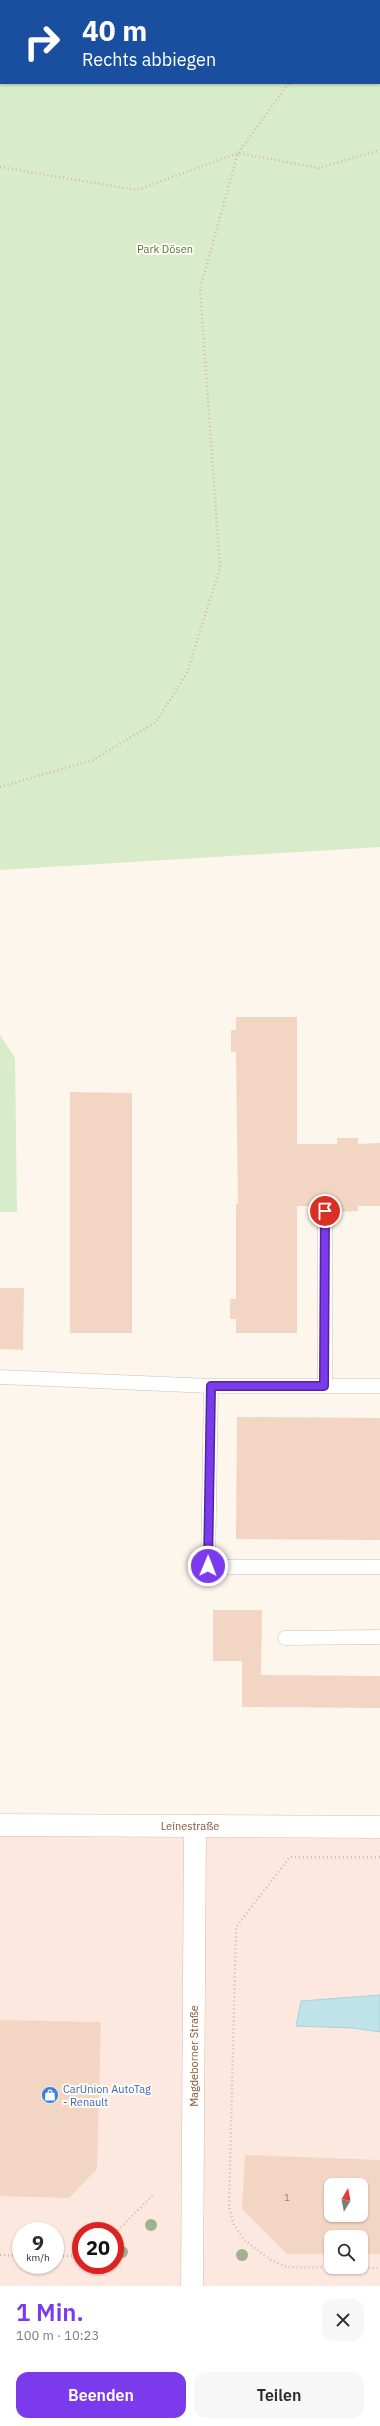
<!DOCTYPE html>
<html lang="de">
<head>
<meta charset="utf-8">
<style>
	:root { --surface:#fff; --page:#f7f7f7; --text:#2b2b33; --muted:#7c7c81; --accent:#7c3aed }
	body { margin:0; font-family:"IBM Plex Sans",sans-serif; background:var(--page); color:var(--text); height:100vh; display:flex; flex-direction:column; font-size:15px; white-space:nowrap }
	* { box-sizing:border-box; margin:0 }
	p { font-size:13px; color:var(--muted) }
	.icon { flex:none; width:22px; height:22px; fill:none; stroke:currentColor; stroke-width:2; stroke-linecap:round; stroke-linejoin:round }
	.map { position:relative; height:2286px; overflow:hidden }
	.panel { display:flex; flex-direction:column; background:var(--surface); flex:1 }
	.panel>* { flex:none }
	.top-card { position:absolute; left:0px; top:0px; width:380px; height:84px; box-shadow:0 1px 3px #0004; background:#1a4fa0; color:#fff; overflow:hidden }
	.needle { width:26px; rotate:10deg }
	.buttons { position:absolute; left:324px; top:2178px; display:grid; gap:8px }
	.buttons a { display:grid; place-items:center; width:44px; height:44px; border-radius:8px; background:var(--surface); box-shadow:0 1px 3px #0004; font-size:20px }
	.speed { position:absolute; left:12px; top:2222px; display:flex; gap:8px; font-size:20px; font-weight:700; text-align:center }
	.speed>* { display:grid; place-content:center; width:52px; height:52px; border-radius:50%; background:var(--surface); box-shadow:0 1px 3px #0004; line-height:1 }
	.speed small { font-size:10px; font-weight:400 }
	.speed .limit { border:6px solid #d22; background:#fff; color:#111 }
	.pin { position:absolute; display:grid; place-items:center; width:34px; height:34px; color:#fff; margin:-17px; border:2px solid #fff; border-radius:50%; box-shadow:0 1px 4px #0007 }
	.me { position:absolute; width:44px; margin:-22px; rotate:1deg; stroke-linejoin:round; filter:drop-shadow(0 0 3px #0008) }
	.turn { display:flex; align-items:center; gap:14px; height:84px; padding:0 16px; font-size:18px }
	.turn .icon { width:52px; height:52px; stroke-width:2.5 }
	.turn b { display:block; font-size:28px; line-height:34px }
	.round { display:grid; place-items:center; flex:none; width:42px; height:42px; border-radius:12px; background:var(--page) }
	.headline { display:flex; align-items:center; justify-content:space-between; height:68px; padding:0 16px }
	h1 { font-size:24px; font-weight:600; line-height:30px; color:var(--accent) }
	.cta { display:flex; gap:8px; margin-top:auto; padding:8px 16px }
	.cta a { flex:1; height:46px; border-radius:12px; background:var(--accent); color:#fff; font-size:16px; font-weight:600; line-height:46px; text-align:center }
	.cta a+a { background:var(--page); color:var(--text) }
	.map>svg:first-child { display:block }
	.commercial { fill:#fde8e0; fill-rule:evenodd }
	.green { fill:#d8ecc9; fill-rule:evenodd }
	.water { fill:#bfe3e8; stroke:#a5d3da }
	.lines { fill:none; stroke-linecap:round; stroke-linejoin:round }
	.stream { stroke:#a5d3da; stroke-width:9 }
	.building { fill:#f3d5c3; fill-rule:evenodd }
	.service-casing { stroke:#d1beb0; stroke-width:15 }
	.minor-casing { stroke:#d1beb0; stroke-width:23 }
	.secondary-casing { stroke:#d6c0b0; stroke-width:23 }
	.path { stroke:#d9b8a5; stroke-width:2.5; stroke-dasharray:1 3; stroke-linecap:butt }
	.service { stroke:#fff; stroke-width:14 }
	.minor { stroke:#fff; stroke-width:22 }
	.secondary { stroke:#fff; stroke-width:22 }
	.tree { fill:#a0b28e }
	.route-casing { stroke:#51269a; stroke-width:10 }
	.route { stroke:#7c3aed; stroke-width:7 }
	.labels { text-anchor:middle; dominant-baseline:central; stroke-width:4; stroke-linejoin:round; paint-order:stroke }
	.number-label { font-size:9px; fill:#987a6a }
	.park-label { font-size:11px; fill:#537a41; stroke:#fffaf3 }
	.street-label { font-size:11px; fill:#7a5c4d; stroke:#fffaf3 }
	.shop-label { font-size:11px; fill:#366cbe; stroke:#fffaf3; text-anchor:start }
</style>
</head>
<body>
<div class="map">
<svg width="380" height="2286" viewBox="0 0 380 2286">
	<rect width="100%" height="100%" fill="#fdf6ec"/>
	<!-- commercial -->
	<path class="commercial" d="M0,1825l380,2v459h-380zM331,2185h30v30h-30zM21,2231h34v34h-34zM81,2231h34v34h-34zM331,2237h30v30h-30z"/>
	<!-- green -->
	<path class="green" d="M0,0h380v847l-380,23zM1,1h378v82h-378z
		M0,1035l15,23 2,154h-17z"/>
	<!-- water -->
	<path class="water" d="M380,1995v37l-27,-4 -57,-2 5,-25z"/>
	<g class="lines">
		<!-- stream -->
		<path class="stream" d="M347,0l1,1
			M379,32l1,1"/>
	</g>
	<!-- building -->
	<path class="building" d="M236,1017h61v127h40v-6h21v6l22,-1v63h-22v5l-21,1v-6h-40v127h-61v-14h-6v-20h6v-95h2l-2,-152h-5v-22h5z
		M70,1092l62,1v240h-62z
		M0,1288h24l-1,62 -23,-1z
		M237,1417l143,1v122l-144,-1z
		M213,1610h49l-1,65 119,1v32l-138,-1v-46h-29z
		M0,2020l101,2 -4,147 -28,29 -69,-2z
		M245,2155l135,5v94h-19v-17h-30v17h-44l-45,-45zM331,2185h30v30h-30z"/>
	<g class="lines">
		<defs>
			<path id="service" d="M0,1377l211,9h169
				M211,1386l-3,181h172
				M325,1386v-175
				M285,1638l95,-1"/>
			<path id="minor" d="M192,2286l3,-460"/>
			<path id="secondary" d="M0,1825l380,2"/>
		</defs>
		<!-- service casing -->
		<use href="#service" class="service-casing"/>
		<!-- minor casing -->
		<use href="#minor" class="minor-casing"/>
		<!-- secondary casing -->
		<use href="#secondary" class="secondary-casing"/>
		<!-- path -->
		<path class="path" d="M23,0l1,1
			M291,0l3,1
			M212,1l1,-1
			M359,1l2,-1
			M0,167l137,23 101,-37 81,15 61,-18
			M0,787l93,-27 63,-38 31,-49 33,-105 -20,-279 38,-136 51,-70
			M380,1857h-90l-54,70 -7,280 5,18 10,15 27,20 16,7 93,1
			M115,2233l38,-38
			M0,2255l21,1
			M55,2256h26"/>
		<!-- service -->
		<use href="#service" class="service"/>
		<!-- minor -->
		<use href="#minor" class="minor"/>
		<!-- secondary -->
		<use href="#secondary" class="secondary"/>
	</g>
	<!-- trees -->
	<g class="tree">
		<circle cx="151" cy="2225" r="6"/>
		<circle cx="122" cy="2252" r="6"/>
		<circle cx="242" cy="2255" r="6"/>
	</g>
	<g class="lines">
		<defs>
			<path id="route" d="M208,1566l3,-180h113l1,-175"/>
		</defs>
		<!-- route casing -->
		<use href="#route" class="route-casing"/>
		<!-- route -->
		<use href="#route" class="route"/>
	</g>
	<!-- icons -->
	<defs>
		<symbol id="shop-disc" viewBox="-11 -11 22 22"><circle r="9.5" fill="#3f7fe0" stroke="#fffaf3"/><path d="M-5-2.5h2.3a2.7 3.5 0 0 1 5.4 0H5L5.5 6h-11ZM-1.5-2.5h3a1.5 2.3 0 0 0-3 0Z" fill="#fff"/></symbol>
	</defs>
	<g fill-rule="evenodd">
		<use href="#shop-disc" x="40" y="2085" width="20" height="20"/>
	</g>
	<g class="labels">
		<!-- number labels -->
		<g class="number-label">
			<text x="287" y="2197">1</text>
		</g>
		<!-- park labels -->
		<g class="park-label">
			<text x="165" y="249">Park Dösen</text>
		</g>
		<!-- street labels -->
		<g class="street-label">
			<text x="190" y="1826">Leinestraße</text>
			<text transform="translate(194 2056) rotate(-90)">Magdeborner Straße</text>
		</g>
		<!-- shop labels -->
		<g class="shop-label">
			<text x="63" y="2089">CarUnion AutoTag<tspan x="63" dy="13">- Renault</tspan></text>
		</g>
	</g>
</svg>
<div class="buttons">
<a><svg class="needle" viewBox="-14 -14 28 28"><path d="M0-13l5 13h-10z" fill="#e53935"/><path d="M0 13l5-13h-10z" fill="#7c7c81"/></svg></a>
<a><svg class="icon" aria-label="search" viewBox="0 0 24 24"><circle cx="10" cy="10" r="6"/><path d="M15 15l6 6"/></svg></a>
</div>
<div class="speed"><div>9<small>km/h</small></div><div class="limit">20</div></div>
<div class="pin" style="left:325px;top:1211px;background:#d93025"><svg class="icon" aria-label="arrive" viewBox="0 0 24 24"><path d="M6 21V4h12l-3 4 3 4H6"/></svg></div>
<svg class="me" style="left:208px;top:1566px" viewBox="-20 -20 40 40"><circle r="17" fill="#7c3aed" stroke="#fff" stroke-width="3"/><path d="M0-11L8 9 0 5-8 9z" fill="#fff"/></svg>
<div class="top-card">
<div class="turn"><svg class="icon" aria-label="right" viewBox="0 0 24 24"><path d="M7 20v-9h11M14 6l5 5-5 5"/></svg><div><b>40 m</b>Rechts abbiegen</div></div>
</div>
</div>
<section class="panel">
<div class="headline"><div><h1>1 Min.</h1><p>100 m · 10:23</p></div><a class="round"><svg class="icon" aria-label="close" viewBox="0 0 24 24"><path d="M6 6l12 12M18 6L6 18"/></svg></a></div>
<div class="cta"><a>Beenden</a><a>Teilen</a></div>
</section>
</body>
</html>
